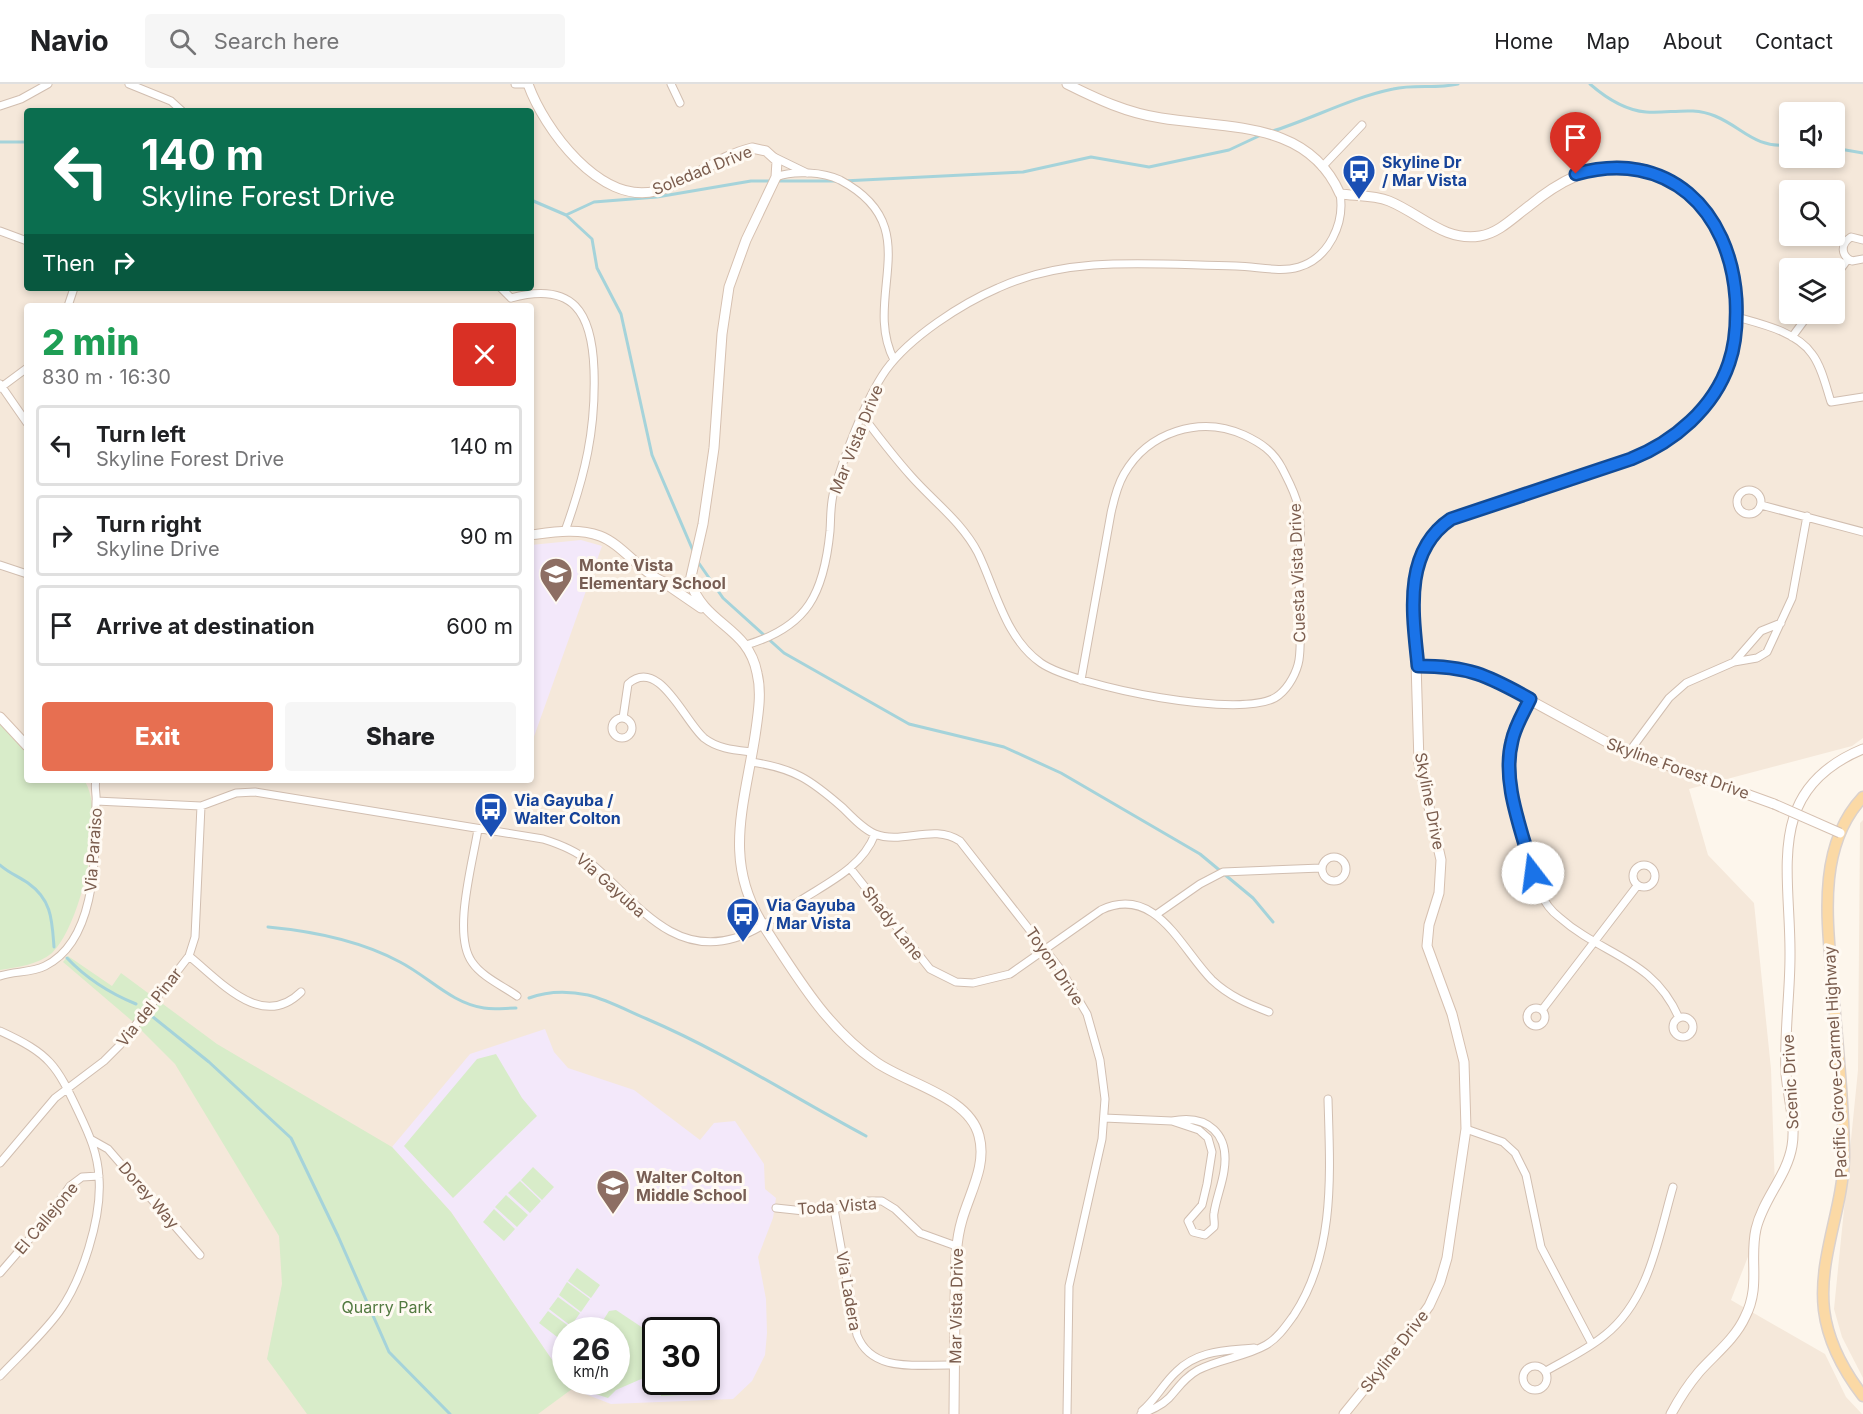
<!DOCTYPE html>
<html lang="en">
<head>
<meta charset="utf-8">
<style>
	:root { --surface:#fff; --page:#f6f6f6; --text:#202124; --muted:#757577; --line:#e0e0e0; --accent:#e76f51 }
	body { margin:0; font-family:Inter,sans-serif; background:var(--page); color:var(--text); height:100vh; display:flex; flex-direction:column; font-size:22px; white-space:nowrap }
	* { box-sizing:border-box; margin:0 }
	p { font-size:20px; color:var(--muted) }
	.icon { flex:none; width:33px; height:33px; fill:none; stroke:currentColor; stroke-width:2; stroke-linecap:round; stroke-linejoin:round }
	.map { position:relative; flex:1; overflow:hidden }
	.details { position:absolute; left:24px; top:219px; width:510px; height:480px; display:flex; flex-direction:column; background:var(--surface); border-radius:6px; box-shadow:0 3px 9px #0003 }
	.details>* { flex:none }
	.hud { position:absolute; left:24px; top:24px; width:510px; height:183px; border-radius:6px; box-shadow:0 3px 9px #0003; background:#0b6e4f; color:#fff; overflow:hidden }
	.buttons { position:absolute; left:1779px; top:18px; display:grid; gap:12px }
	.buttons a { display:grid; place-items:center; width:66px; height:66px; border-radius:6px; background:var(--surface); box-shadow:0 3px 9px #0003; font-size:30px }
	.speed { position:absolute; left:552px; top:1233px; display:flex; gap:12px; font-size:30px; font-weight:700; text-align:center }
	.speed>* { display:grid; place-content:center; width:78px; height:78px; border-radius:50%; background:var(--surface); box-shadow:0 3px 9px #0003; line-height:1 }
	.speed small { font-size:15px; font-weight:400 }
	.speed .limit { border:3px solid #111; border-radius:9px; background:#fff; color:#111 }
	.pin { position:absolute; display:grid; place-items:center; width:51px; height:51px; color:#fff; margin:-62px -26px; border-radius:50% 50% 50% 0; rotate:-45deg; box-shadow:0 0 6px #0007 }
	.pin .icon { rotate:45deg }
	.me { position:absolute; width:66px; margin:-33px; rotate:345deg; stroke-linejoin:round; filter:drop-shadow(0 0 4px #0008) }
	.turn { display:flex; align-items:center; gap:21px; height:126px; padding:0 18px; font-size:27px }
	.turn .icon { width:78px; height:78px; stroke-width:2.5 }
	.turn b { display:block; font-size:42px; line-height:51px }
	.then { display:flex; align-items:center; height:57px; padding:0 18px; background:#0003; gap:12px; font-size:22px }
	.round { display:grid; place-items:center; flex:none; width:63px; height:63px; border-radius:6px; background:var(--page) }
	.headline { display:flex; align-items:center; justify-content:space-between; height:102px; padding:0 18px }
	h1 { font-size:36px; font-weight:800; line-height:45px; color:#1e9e55 }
	.cta { display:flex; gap:12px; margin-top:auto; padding:12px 18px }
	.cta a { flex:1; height:69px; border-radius:6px; background:var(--accent); color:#fff; font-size:24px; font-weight:800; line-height:69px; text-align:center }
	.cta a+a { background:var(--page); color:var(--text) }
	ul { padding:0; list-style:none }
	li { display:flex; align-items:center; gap:18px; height:81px; margin:0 12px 9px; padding:0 6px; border:3px solid var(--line); border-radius:6px }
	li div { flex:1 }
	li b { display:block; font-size:22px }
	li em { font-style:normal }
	header { display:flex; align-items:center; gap:36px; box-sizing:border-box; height:84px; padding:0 30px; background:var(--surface); border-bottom:2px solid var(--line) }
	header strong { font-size:28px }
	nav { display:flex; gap:33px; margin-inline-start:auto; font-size:21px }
	.search { width:420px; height:54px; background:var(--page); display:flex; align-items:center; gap:15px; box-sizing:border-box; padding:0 21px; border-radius:6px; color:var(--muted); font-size:22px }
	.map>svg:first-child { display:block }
	.residential { fill:#f5e8da; fill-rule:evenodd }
	.education { fill:#f3e8fa; fill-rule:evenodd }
	.green { fill:#d8ecc9 }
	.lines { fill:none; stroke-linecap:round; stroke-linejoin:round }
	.stream { stroke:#a5d3da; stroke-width:3 }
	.street-casing { stroke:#d1beb0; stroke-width:9 }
	.secondary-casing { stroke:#d6c0b0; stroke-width:11 }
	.primary-casing { stroke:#dad1cd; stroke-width:13 }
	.street { stroke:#fff; stroke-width:7 }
	.secondary { stroke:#fff; stroke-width:9 }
	.primary { stroke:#fbd9a5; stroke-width:10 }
	.secondary-bridge-casing { stroke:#d6c0b0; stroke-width:11; stroke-linecap:butt }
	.secondary-bridge { stroke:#fff; stroke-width:9 }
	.route-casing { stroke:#114b97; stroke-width:15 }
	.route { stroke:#1a73e8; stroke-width:10 }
	.labels { text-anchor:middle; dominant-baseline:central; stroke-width:6; stroke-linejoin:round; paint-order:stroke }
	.transit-label { font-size:16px; font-weight:bold; fill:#164399; stroke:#fffaf3; text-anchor:start }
	.street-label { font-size:16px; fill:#7a5c4d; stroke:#fffaf3 }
	.education-label { font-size:16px; font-weight:bold; fill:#785e54; stroke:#fffaf3; text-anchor:start }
	.park-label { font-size:16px; fill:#537a41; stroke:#fffaf3 }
</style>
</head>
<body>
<header>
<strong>Navio</strong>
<div class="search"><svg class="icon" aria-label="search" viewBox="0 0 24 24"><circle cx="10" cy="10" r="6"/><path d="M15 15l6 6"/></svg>Search here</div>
<nav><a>Home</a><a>Map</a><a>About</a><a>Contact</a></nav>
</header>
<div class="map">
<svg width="1863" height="1330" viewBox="0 0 1863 1330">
	<rect width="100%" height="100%" fill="#fdf6ec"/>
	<!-- residential -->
	<path class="residential" d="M0,0h1863v654l-11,8 -163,43 19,66 46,48 17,166 4,119 -44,112 94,54 21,43 16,17h-1862zM27,27h504v177h-504zM1790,28h44v46h-44zM1790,106h44v46h-44zM1790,184h44v46h-44zM27,222h504v474h-504zM566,1246h50v52h-50zM656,1246h50v52h-50z
		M1863,736v558l-21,-41 -8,-28 24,-239 2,-247z"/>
	<!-- education -->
	<path class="education" d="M581,456l21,6 -71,199v-200z
		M545,945l9,23 14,16 66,22 66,50 14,-17 21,-2 29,43 1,25 11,9 -3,20 -15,39 8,42 1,34 -2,22 -13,26 -19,18 -122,5 -39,-15 -5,-7h49v-52h-50l-1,49 -114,-167 -59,-65 78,-93zM656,1246h50v52h-50z"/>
	<!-- green -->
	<path class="green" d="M0,638l27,28v30h57c23,32 -3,146 -32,173 -14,12 -35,14 -52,17z
		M68,872l44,30 9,-13 96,71 175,103 59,65 121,177 -34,25h-231l-40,-55 15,-75 -3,-48 -104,-172 -44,-44 -68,-58z
		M496,970l26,44 15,18 -84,82 -49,-52 73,-87z
		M533,1083l21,20 -12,13 -21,-20z
		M520,1097l21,20 -11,12 -22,-20z
		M506,1111l22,20 -11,12 -22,-20z
		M494,1125l21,20 -11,12 -21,-19z
		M577,1184l23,17 -9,13 -23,-17z
		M567,1198l23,17 -9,13 -22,-17z
		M558,1213l22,16 -9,13 -22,-17z
		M616,1226l39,26v37l-39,17 -8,8 -28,-9 2,-7h34v-52h-19l12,-19z
		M548,1227l22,16 -9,13 -22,-17z
		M661,1298h20v13l-20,1z
		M683,1298h20v13h-19z"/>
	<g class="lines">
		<!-- stream -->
		<path class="stream" d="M1590,0c16,14 34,26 56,28 23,2 46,-6 69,4 29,12 38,32 75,29
			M1270,48c42,-13 80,-34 123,-43 21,-5 43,0 65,-5
			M0,58h27
			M1834,64l29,5
			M777,97h60
			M843,97l180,-9 68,-15 58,10 80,-17 32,-15
			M531,116l35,15 26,24 5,29 24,46 31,141 42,98
			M566,131l28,-13 63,-5 94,-16h20
			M698,478l25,36 61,55 125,71 95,23 57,26 139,81 53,44 20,24
			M0,781c9,8 18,11 28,18 24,17 24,37 26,64
			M268,843c43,4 93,14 132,35 29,15 51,41 84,46 10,2 22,0 32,0
			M67,874c19,20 42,35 69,46
			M529,914c19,-7 39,-7 59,-3 20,5 40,16 59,24 77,33 146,78 219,117
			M153,933l56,45 82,76 47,98 51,116 61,62"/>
		<defs>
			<path id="street" d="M129,0l42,17 11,10
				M515,0h13
				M671,0l9,19
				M0,22l21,-7 27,-15
				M774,73l33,16
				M1322,83l40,-42
				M776,93c17,-7 48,-5 64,3 89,47 21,116 54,180
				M0,147l27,10
				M1863,156l-12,-3c-11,7 -10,19 1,24l11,-2
				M1834,194l14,-19
				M501,204l10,10
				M511,214c63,-17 81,15 83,72 2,60 -9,105 -29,161
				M68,222l6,-18
				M1737,233c25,7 60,15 75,37 10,13 14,33 19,48l32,-5
				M1792,253l17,-23
				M0,300l27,39
				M0,304l27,-20
				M862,331c16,21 31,41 49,61 22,25 51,46 67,77 18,37 27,85 63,110 33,23 207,59 238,32 10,-8 18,-23 20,-35 3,-20 0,-42 0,-62 0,-30 4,-63 -1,-92 -3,-14 -10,-26 -16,-38 -9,-17 -21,-25 -38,-33 -44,-20 -96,-3 -120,39 -7,12 -10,25 -13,39l-30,167
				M1737 418a12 12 0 1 1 24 0a12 12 0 1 1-24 0Z
				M1761,421l102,27
				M0,481l27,9
				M746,561c62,-18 78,-52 84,-114 1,-14 0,-26 4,-40 10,-35 31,-91 52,-121 24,-33 75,-66 112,-82 74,-34 159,-23 238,-22 20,0 43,7 63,1 30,-9 46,-44 41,-73
				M1734,578l27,-31 20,-8
				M1530,615c-8,17 -19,35 -21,55 -2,29 18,111 31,138 4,9 11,19 19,25 44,39 94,41 120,101
				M623,634l5,-34c31,-28 56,37 76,54 14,11 31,12 48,14
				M612 644a10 10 0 1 1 20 0a10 10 0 1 1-20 0Z
				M1629,668l40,-54 17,-15 48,-21 23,-4 10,-6 25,-54 15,-82
				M751,678c43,6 60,18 92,46 9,9 20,21 32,26 28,11 58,-11 85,7l101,129 26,44 13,46 5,39 -3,40 -33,147 -2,128
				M96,717l105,5 35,-13 19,-1 288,47c16,5 32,11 45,22 44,34 80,97 147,77 23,-7 43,-23 63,-36 29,-19 64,-34 77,-68
				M478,745c-5,33 -26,105 -6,133 10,15 31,24 45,34
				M1322 785a12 12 0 1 1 24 0a12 12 0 1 1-24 0Z
				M1633 792a11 11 0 1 1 22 0a11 11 0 1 1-22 0Z
				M850,784l80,101 26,13 17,1 37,-9 91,-64c55,-26 80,39 111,70 17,16 36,24 57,32
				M1157,830l43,-30 23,-12 98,-4
				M189,872c31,25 73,75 112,36
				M0,892c14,-5 31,-3 45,-10 53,-26 50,-114 51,-163 1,-8 -2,-16 0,-23
				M1527 933a9 9 0 1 1 18 0a9 9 0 1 1-18 0Z
				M1542,926l95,-124
				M1673 943a10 10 0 1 1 20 0a10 10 0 1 1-20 0Z
				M0,947c50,23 56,33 79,82 10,21 19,41 20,65 3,40 -17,102 -40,134 -17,23 -39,43 -59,64
				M1104,1034l68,3 27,9 9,8 4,14 -5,32 -5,21 -14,16 5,11 12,3 9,-8c1,-5 -1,-10 0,-14 2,-14 8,-28 10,-42 6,-37 -16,-57 -52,-50
				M1466,1045l37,13 12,11 11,22 15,72 51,97
				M92,1056l16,9 92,106
				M0,1079l55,-65 49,-37 16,-16 69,-89 6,-19 6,-131
				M776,1124l28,3 30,-2 33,-8h15l13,8 25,24 36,13
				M834,1125l23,126c15,39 62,29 97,30
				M0,1189l45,-52 25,-35 12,-9 17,-1
				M1523 1294a12 12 0 1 1 24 0a12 12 0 1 1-24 0Z
				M1546,1287c19,-11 41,-21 59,-36 44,-35 53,-96 68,-148
				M1142,1327c14,-12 21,-27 34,-39 22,-22 49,-21 78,-24
				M1141,1330c10,-4 20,-8 28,-16 9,-10 16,-21 29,-28 21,-11 47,-13 68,-25 12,-7 20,-19 28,-30 42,-64 36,-143 34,-216"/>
			<path id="secondary" d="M528,0c16,45 72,121 128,107 34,-9 62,-35 96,-43l14,3 11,10 -1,16 -30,63 -17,47 -7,47 -8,114 -11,76 -13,57
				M1067,0c30,15 60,29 94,34 66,11 147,2 179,76 17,2 34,1 49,7 32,13 55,41 91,35 19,-3 34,-19 49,-30 35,-29 79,-52 125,-33 79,31 106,141 65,212 -21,35 -51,59 -88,74l-180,60 -17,13 -16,31 -4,20 1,46 4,134 22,97 -2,33 -10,32 -2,21 25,68 12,48 2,67 -19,129 -7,24 -11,24 -20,28 -65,80
				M531,451c23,-3 47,-7 69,1 30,11 56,62 90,45 15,45 58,45 67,92 5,20 1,42 -2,63 -11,71 -33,126 10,192 32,49 62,100 111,134 31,22 93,34 103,74 8,29 -9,56 -17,84 -8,27 -6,54 -7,82 0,37 -1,75 -1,112
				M666,500l35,24
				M1418,582l34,1 30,7 132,72 160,58
				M0,633l27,29
				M1671,1330c8,-15 17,-29 28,-42 15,-17 36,-33 46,-55 16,-31 4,-57 11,-88 7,-30 31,-53 36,-83 4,-23 -4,-49 -6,-72 -2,-40 4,-79 4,-118 1,-83 -27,-166 73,-207"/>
			<path id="primary" d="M1863,713c-48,51 -35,129 -30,192 4,55 11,112 11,168 -1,52 -26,101 -20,153 4,32 19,60 39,86"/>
		</defs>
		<!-- street casing -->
		<use href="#street" class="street-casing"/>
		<!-- secondary casing -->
		<use href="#secondary" class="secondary-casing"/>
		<!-- primary casing -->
		<use href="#primary" class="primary-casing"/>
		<!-- street -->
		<use href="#street" class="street"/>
		<!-- secondary -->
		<use href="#secondary" class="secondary"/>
		<!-- primary -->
		<use href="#primary" class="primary"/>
		<defs>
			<path id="secondary-bridge" d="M1774,720l66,29"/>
		</defs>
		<!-- secondary-bridge casing -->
		<use href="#secondary-bridge" class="secondary-bridge-casing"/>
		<!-- secondary-bridge -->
		<use href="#secondary-bridge" class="secondary-bridge"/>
	</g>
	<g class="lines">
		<defs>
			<path id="route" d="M1533,789c-10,-40 -32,-90 -21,-132 3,-15 12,-29 18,-42 -43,-24 -62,-33 -112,-33 -5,-51 -16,-114 33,-147l180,-60c43,-17 83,-51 98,-96 7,-20 8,-43 7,-64 -6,-89 -68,-151 -160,-125"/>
		</defs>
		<!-- route casing -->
		<use href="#route" class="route-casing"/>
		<!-- route -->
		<use href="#route" class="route"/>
	</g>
	<!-- icons -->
	<defs>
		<symbol id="bus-pin" viewBox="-11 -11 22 30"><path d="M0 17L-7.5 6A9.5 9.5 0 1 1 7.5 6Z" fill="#1a4fb4" stroke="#fffaf3"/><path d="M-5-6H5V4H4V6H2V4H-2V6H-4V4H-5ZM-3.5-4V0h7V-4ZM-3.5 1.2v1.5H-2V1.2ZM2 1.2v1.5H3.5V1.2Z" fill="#fff"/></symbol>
		<symbol id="school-pin" viewBox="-11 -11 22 30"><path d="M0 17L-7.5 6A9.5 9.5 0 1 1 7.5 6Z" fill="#8d6e63" stroke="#fffaf3"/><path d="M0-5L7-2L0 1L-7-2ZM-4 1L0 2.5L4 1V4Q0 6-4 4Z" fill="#fff"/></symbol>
	</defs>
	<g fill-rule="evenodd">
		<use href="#bus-pin" x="1340" y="68" width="38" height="52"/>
		<use href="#school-pin" x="537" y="471" width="38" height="52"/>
		<use href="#bus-pin" x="472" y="706" width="38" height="52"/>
		<use href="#bus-pin" x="724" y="811" width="38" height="52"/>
		<use href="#school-pin" x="594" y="1083" width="38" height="52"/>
	</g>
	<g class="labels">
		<!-- transit labels -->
		<g class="transit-label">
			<text x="1382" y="78">Skyline Dr<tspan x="1382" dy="18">/ Mar Vista</tspan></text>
			<text x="514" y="716">Via Gayuba /<tspan x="514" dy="18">Walter Colton</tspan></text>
			<text x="766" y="821">Via Gayuba<tspan x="766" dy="18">/ Mar Vista</tspan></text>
		</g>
		<!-- street labels -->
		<g class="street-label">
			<text transform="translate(702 86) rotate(-22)">Soledad Drive</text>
			<text transform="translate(856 355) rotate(-68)">Mar Vista Drive</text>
			<text transform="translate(1297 489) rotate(-92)">Cuesta Vista Drive</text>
			<text transform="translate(1678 684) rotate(20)">Skyline Forest Drive</text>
			<text transform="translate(1430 717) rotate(79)">Skyline Drive</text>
			<text transform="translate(93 766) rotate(-86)">Via Paraiso</text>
			<text transform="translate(611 801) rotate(42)">Via Gayuba</text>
			<text transform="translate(893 839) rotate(52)">Shady Lane</text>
			<text transform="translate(1055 882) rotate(56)">Toyon Drive</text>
			<text transform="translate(149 923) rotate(-52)">Via del Pinar</text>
			<text transform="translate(1835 978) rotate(-93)">Pacific Grove-Carmel Highway</text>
			<text transform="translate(1790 998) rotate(-93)">Scenic Drive</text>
			<text transform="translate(149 1111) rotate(49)">Dorey Way</text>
			<text transform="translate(837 1122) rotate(-4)">Toda Vista</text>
			<text transform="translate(46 1134) rotate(-50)">El Callejone</text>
			<text transform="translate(849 1207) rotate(80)">Via Ladera</text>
			<text transform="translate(956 1222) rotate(-89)">Mar Vista Drive</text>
			<text transform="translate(1394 1267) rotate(-52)">Skyline Drive</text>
		</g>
		<!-- education labels -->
		<g class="education-label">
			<text x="579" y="481">Monte Vista<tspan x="579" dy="18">Elementary School</tspan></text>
			<text x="636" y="1093">Walter Colton<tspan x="636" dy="18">Middle School</tspan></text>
		</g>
		<!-- park labels -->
		<g class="park-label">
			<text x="387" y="1223">Quarry Park</text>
		</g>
	</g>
</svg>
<div class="buttons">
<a><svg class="icon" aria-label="sound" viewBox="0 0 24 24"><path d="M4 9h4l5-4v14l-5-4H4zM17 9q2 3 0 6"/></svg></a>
<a><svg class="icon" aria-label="search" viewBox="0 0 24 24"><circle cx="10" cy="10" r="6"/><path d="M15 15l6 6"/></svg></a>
<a><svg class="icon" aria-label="layers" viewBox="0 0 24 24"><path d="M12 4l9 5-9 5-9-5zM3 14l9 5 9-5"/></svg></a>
</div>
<div class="speed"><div>26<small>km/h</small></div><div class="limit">30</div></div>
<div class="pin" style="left:1576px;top:90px;background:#d93025"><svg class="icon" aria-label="arrive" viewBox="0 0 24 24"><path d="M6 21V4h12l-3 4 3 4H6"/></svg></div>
<svg class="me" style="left:1533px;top:789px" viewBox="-20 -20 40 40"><circle r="19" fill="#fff"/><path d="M0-13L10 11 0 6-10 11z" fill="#1a73e8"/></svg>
<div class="hud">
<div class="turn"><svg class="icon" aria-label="left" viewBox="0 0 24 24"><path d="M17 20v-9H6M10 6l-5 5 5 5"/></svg><div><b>140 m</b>Skyline Forest Drive</div></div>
<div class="then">Then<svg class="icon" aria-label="right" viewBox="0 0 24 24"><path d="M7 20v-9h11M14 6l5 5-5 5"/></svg></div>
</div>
<section class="details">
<div class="headline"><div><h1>2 min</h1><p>830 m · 16:30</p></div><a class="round" style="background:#d93025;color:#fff"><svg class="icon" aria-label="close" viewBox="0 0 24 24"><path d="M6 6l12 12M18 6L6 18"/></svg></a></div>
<ul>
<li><svg class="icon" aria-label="left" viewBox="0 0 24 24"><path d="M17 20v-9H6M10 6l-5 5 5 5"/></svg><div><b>Turn left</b><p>Skyline Forest Drive</p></div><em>140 m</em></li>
<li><svg class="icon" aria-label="right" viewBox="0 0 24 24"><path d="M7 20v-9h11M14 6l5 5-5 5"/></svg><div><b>Turn right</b><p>Skyline Drive</p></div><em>90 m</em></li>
<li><svg class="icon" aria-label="arrive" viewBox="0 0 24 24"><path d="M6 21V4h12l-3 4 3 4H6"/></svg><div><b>Arrive at destination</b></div><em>600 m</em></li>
</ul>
<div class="cta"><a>Exit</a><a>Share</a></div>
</section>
</div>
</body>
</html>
